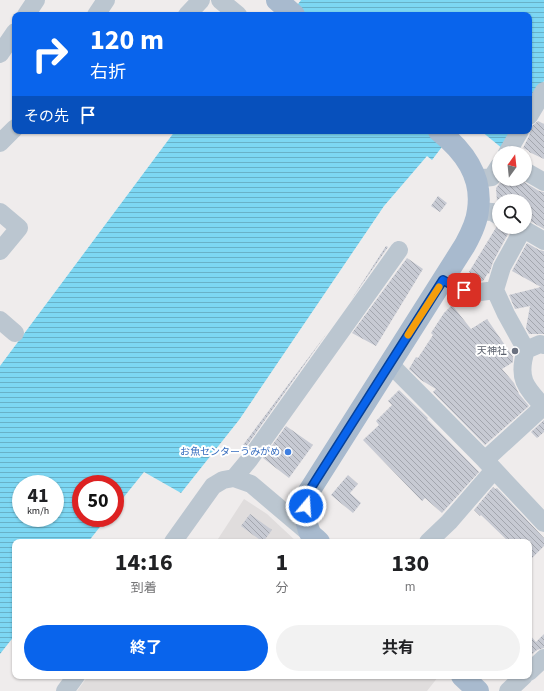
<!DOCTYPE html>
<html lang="ja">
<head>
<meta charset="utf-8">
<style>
	:root { --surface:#fff; --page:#f2f2f2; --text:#202124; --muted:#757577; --accent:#0964ec }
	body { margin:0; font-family:"Source Sans 3","Noto Sans JP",sans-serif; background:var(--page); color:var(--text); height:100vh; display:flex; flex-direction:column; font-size:15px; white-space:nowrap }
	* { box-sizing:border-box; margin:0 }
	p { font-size:13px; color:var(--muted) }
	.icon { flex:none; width:22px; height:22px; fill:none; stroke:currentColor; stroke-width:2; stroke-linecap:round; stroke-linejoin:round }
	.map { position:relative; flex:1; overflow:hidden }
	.drawer { position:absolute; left:12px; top:539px; width:520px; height:140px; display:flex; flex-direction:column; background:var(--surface); border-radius:8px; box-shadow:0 1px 3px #0004 }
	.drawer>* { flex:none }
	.top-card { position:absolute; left:12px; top:12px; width:520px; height:122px; border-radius:8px; box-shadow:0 1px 3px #0004; background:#0964ec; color:#fff; overflow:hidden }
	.needle { width:26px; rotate:15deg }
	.controls { position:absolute; left:492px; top:146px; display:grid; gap:8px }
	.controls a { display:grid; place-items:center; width:40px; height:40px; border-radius:50%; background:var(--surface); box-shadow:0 1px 3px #0004; font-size:20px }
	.speed { position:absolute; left:12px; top:475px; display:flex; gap:8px; font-size:20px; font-weight:700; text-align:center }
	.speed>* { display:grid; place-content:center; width:52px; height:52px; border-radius:50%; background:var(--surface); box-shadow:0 1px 3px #0004; line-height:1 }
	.speed small { font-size:10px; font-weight:400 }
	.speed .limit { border:6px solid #d22; background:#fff; color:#111 }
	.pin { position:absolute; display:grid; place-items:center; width:34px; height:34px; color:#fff; margin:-17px; border-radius:8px; box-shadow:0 2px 6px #0006 }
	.me { position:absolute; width:44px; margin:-22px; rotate:18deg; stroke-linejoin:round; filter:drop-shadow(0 0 3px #0008) }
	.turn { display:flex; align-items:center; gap:14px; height:84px; padding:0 12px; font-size:18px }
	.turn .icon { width:52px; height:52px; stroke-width:2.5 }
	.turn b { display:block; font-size:28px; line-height:34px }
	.then { display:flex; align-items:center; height:38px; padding:0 12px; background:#0003; gap:8px; font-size:15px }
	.eta { display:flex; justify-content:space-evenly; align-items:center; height:68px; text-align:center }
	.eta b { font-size:24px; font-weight:700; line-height:28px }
	.action { display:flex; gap:8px; margin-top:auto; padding:8px 12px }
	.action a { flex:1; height:46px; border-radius:24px; background:var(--accent); color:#fff; font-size:16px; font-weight:700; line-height:46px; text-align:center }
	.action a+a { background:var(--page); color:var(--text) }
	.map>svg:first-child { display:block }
	.education { fill:#e0dddd }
	.water { fill:url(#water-rules); fill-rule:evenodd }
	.building { fill:url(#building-back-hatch) }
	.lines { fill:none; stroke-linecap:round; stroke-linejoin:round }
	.minor { stroke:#bbc6d0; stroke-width:18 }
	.major { stroke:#a8bace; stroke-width:22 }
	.route-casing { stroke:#064199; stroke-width:10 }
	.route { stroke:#0964ec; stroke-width:7 }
	.slow { stroke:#f59e0b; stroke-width:7 }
	.worship-dot { fill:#6b7280; stroke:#fff; stroke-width:1.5 }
	.shop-dot { fill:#3f7fe0; stroke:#fff; stroke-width:1.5 }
	.labels { text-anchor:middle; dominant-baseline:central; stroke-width:4; stroke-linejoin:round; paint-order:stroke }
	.worship-label { font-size:10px; fill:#5b616d; stroke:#fff; text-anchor:end }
	.shop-label { font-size:10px; fill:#366cbe; stroke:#fff; text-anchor:end }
</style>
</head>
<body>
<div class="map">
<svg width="544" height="691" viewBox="0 0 544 691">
	<defs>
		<pattern id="water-rules" width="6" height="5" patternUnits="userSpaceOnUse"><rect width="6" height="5" fill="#7dd7f3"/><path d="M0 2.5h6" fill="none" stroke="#68b1c8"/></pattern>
		<pattern id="building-back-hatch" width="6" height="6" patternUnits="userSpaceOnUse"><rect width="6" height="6" fill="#c7cad3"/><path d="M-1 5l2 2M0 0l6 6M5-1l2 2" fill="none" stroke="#a3a6ae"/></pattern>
	</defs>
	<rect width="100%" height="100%" fill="#efecec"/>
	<!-- education -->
	<path class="education" d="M244,499l23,15 30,28h-81z
		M88,676h349l1,1 -11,14h-350z"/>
	<!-- water -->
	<path class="water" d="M301,0h243v81l-15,25v-91h-239z
		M175,131h279l-22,29 -5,-4 -43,50 -145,214 -58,73 -37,-21 -29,36v-24h-34v34h26l-19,24h-73v93l-15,19v-288zM21,484h34v34h-34z
		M481,131h33l-11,18z"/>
	<!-- building -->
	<path class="building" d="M538,121l6,3v35l-15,-7v-1l-6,-3 6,-12 3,-10z
		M503,179h16l20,12 5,1v37l-19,-11v-17h-28l-1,-13z
		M438,196l9,7 -7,9 -9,-6z
		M497,226l9,1 4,3 -17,32 -4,12 -1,-1 -5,8 -9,1 -7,-3 3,-6 -1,-1z
		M527,243l12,7 5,1v83h-15l-3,-6 4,-22 -15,3 -6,-14 32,-8 -29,-16z
		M386,246l2,1 -37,53z
		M407,258l16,11 -47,77 -24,-13z
		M452,305l19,24 16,-10 26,38v5l-11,7 12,14 5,11 10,12 -44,39 -52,-53 3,-3 -15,-9 -12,-11 7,-12 2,1 15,-23 -2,-2 13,-20z
		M327,333l-84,118 -3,-2z
		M399,390l29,28 -1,1 52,53 -37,41 -17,-15 -3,3 -59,-61 16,-15 -3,-4 16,-16 -4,-4z
		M544,420v12l-7,6 -6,-6z
		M286,426l27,19 -24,33 -26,-20z
		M348,475l10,9 -8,9 11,10 -8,10 -22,-18z
		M493,487l2,2 2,-1 47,50v8l-15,15v-19h-20l-28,-27 -1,1 -6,-6z
		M250,514l22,16 -9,12 -22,-16z
		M529,634l7,8 8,-8v14l-7,2 -7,6 -1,-1z"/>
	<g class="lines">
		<!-- minor -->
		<path class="minor" d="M220,0l18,15
			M26,15l10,-15
			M96,15l10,-15
			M187,15l14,-15
			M0,54l15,-22
			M529,116l15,-25
			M0,143l15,-15
			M507,153l13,-22
			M525,171l19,11
			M476,179l16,-2 7,-11
			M478,211l14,1 7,4
			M0,212l19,16 -19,23
			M520,227l24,14
			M523,229l-21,38 -7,23 11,24 20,36c-9,28 -1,37 18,57
			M443,280l12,7 18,6 22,-3
			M0,320l15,13
			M526,350l14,-6 4,1
			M390,364l95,96 59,63
			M485,460l59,-54
			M234,478l15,-18 150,-210
			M173,542l40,-56 10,-6 11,-2 17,6 59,50
			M428,542l21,-20 45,-52
			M529,672l15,-14
			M65,691l11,-15
			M508,691l16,-15"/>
		<!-- major -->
		<path class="major" d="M277,0l17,15
			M319,542c-3,-3 -7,-6 -9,-9 -6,-13 -4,-27 -2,-40l157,-248c6,-11 12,-23 13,-35 5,-34 -14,-59 -39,-79
			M462,676l16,15"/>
	</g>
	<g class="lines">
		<defs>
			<path id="route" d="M306,506l2,-13 8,-13 127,-200 12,7 9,3"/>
		</defs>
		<!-- route casing -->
		<use href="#route" class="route-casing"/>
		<!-- route -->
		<use href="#route" class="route"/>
		<!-- slow -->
		<path class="slow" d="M408,335l31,-48"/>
	</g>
	<!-- markers -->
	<circle class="worship-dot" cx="515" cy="351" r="4"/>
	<circle class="shop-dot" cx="288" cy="452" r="4"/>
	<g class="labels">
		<!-- worship labels -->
		<g class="worship-label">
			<text x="507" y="351">天神社</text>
		</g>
		<!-- shop labels -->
		<g class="shop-label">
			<text x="280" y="452">お魚センターうみがめ</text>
		</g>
	</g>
</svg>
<div class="controls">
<a><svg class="needle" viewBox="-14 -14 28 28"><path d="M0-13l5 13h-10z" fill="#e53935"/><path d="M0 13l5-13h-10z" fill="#757577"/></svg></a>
<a><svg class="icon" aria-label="search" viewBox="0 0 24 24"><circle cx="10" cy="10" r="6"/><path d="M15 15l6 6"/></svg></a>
</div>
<div class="speed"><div>41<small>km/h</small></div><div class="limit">50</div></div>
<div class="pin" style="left:464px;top:290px;background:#d93025"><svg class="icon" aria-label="arrive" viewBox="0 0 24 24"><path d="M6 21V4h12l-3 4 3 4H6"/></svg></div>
<svg class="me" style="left:306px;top:506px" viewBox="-20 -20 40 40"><circle r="17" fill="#0964ec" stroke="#fff" stroke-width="3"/><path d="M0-11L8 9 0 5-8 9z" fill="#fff"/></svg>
<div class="top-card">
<div class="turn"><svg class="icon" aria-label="right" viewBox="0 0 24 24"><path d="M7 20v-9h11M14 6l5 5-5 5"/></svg><div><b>120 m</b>右折</div></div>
<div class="then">その先<svg class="icon" aria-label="arrive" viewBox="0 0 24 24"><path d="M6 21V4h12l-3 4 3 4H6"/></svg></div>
</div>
<section class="drawer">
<div class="eta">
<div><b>14:16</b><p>到着</p></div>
<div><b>1</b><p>分</p></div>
<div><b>130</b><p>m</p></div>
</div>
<div class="action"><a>終了</a><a>共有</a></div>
</section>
</div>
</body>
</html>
